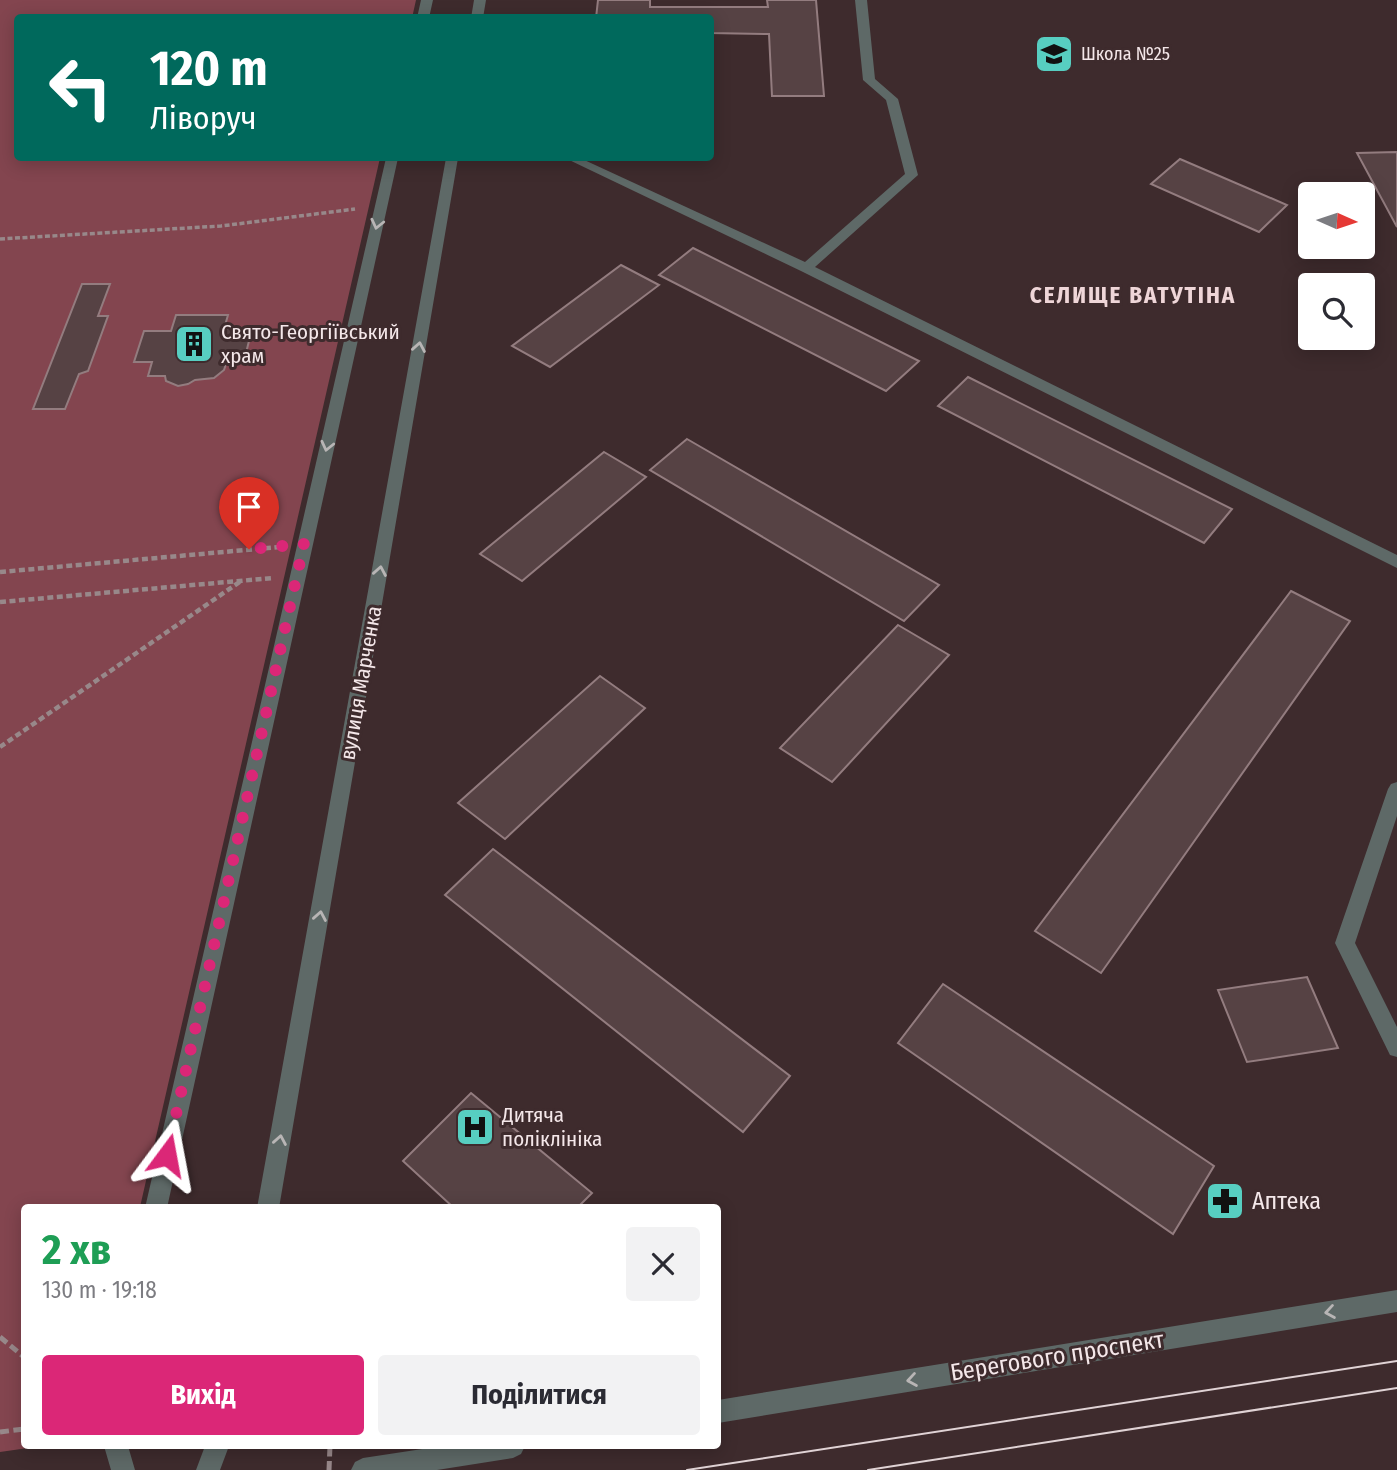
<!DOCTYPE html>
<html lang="uk">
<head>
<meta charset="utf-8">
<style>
	:root { --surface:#fff; --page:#f2f2f3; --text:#2b2b33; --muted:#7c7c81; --accent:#db2777 }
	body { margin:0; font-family:"Fira Sans Condensed",sans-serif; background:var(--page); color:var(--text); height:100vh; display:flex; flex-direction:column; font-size:26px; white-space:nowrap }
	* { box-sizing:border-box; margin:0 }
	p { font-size:23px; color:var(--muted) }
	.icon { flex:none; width:38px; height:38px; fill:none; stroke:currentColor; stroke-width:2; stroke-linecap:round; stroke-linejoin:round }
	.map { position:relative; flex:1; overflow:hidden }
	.side { position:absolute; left:21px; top:1204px; width:700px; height:245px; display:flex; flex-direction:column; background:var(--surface); border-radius:7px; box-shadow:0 4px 18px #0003 }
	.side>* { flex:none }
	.hud { position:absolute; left:14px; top:14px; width:700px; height:147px; border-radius:7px; box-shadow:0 4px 18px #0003; background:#00695c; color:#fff; overflow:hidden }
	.needle { width:46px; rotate:93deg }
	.buttons { position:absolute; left:1298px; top:182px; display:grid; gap:14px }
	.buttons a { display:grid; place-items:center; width:77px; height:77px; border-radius:7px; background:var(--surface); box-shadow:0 4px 18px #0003; font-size:35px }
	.pin { position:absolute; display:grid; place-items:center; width:60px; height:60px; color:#fff; margin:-72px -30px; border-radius:50% 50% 50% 0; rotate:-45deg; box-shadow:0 0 7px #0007 }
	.pin .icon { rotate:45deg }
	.me { position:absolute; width:77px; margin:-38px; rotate:13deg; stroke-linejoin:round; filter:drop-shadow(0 0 5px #0008) }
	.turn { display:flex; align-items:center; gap:24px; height:147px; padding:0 21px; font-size:32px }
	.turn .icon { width:91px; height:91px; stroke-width:2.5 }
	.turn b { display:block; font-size:49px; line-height:60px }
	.round { display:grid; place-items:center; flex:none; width:74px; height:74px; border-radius:7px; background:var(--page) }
	.head { display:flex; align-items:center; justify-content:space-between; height:119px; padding:0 21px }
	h1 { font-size:42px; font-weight:700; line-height:52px; color:#1e9e55 }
	.cta { display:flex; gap:14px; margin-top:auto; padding:14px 21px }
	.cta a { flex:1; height:80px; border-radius:7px; background:var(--accent); color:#fff; font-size:28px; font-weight:700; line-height:80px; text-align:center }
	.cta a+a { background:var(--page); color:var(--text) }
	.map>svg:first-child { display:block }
	.green { fill:#83454f }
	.building { fill:#564244; stroke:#937c7f; stroke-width:2 }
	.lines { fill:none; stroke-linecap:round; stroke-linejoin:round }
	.path-far2 { stroke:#98888a; stroke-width:3.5; stroke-dasharray:5 2.5; stroke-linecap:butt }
	.path-far1 { stroke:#98888a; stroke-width:4.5; stroke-dasharray:6 3.5; stroke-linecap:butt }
	.path { stroke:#98888a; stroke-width:5; stroke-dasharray:9 4.5; stroke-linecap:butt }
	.service { fill:#5e6967; fill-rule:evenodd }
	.tertiary { fill:#5e6967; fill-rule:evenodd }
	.tram { stroke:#e0d3d5; stroke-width:2 }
	.oneway { stroke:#b8b5b5 }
	.route { stroke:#db2777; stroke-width:12; stroke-dasharray:0 21.6 }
	.labels { text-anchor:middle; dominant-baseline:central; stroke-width:6; stroke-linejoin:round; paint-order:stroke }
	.far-poi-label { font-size:18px; fill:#f4e7e9; stroke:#3e2b2d; text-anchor:start }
	.poi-label { font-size:21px; fill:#f4e7e9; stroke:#3e2b2d; text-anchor:start }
	.street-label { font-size:21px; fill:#f4e7e9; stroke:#3e2b2d }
	.far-district-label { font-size:23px; font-weight:bold; letter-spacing:2px; fill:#efd6d8; stroke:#3e2b2d }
	.near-poi-label { font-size:24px; fill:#f4e7e9; stroke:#3e2b2d; text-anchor:start }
	.near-street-label { font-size:24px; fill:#f4e7e9; stroke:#3e2b2d }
</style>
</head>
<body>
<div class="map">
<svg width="1397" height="1470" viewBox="0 0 1397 1470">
	<rect width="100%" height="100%" fill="#3e2b2d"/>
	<!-- green -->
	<path class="green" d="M0,0h416l-4,18h-394v140h362l-240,1049 -116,1v238h18l-42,6z"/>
	<!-- building -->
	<path class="building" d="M598,0h52v7h118l-1,-7h49l8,96h-52l-3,-62 -59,-1v-15h-114z
		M1397,152v75l-40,-74z
		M1180,159l107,46 -28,27 -108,-48z
		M693,248l226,113 -33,30 -227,-116z
		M621,265l38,20 -109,82 -38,-21z
		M82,284h28l-12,32h10l-20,55 -9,3 -14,35h-32z
		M176,315h52l-4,14h28l-7,28h-8l-2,7h-9l-2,6 -10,8 -19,2 -7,4 -10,2 -12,-5 -1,-5h-17l4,-14h-18l10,-31h27z
		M968,377l264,132 -28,34 -266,-137z
		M687,439l252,146 -35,36 -254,-151z
		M604,452l42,25 -124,104 -42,-27z
		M1291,591l59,30 -249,352 -66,-42z
		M898,625l51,30 -117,127 -52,-34z
		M600,676l45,32 -140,131 -47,-36z
		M493,849l297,227 -47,56 -298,-237z
		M1307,977l31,71 -91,14 -29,-72z
		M943,984l271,182 -41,68 -275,-191z
		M471,1093l121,100 -15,15h-123l-51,-47z"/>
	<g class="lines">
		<!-- path-far2 -->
		<path class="path-far2" d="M0,239l221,-13 134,-17"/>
		<!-- path-far1 -->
		<path class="path-far1" d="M0,572l279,-25
			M0,602l273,-24
			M0,747l241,-166"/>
		<!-- path -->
		<path class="path" d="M0,1337l24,20
			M0,1432l24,-3
			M329,1470l1,-24"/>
		<!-- service -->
		<path class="service" d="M855,0h12l8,79 23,20 20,76 -103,92 582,288v13l-596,-297 -236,-113h15l225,104 100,-88 -19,-74 -23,-20z
			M1397,782v34l-42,127 42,84v30l-7,-2 -55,-112 53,-154 3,-5z"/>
		<!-- tertiary -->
		<path class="tertiary" d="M421,0h12l-4,18h-12z
			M474,0h12l-3,18h-12z
			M386,158h12l-231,1050h-22z
			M446,158h12l-179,1050h-22z
			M1397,1290v22l-679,111v-23z
			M104,1446h24l7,24h-24z
			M205,1446h24l-9,24h-24z
			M442,1446h83l-4,8 -8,4 -76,12h-86l4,-8 8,-4z"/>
		<!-- tram -->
		<path class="tram" d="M687,1470l710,-109
			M868,1470l529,-82"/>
	</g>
	<!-- one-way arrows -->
	<defs><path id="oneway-chevron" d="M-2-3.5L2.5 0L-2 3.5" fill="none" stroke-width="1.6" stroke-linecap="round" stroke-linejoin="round" transform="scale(1.75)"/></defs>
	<g class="oneway">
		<use href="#oneway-chevron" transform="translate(377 224) rotate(103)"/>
		<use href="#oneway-chevron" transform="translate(419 347) rotate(-80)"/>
		<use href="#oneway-chevron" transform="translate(327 446) rotate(103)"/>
		<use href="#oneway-chevron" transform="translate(380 571) rotate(-80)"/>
		<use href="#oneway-chevron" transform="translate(320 916) rotate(-80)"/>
		<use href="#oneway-chevron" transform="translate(280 1140) rotate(-80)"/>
		<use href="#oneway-chevron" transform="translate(1330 1312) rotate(171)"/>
		<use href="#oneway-chevron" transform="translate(912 1380) rotate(171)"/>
	</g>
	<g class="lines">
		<!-- route -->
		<path class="route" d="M167,1155l137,-611 -55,5"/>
	</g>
	<!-- icons -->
	<defs>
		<symbol id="school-square" viewBox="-11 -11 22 22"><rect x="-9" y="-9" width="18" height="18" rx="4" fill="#57cec1" stroke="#3e2b2d"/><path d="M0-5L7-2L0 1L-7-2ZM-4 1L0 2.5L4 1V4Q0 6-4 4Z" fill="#111"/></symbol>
		<symbol id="building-square" viewBox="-11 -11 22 22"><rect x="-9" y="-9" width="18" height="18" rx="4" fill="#57cec1" stroke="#3e2b2d"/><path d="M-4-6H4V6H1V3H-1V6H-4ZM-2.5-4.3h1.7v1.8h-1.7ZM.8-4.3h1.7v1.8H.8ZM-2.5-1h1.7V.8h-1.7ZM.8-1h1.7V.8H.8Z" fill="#111"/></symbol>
		<symbol id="hospital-square" viewBox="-11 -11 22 22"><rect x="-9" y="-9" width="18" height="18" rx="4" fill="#57cec1" stroke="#3e2b2d"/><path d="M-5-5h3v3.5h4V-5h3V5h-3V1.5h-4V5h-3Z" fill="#111"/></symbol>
		<symbol id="pharmacy-square" viewBox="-11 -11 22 22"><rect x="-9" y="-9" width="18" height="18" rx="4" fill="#57cec1" stroke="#3e2b2d"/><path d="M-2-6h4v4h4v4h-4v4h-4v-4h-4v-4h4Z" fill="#111"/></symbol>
	</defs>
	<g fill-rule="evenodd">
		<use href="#school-square" x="1032" y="32" width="44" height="44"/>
		<use href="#building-square" x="172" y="322" width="44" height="44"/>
		<use href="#hospital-square" x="453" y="1105" width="44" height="44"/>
		<use href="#pharmacy-square" x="1203" y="1179" width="44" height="44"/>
	</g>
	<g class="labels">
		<!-- far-poi labels -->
		<g class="far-poi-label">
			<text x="1081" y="54">Школа №25</text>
		</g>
		<!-- poi labels -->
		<g class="poi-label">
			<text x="221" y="332">Свято-Георгіївський<tspan x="221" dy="24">храм</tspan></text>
			<text x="502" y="1115">Дитяча<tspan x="502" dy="24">поліклініка</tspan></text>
		</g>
		<!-- street labels -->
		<g class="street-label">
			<text transform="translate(361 683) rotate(-80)">вулиця Марченка</text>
		</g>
		<!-- far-district labels -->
		<g class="far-district-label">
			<text x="1133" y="295">СЕЛИЩЕ ВАТУТІНА</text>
		</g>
		<!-- near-poi labels -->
		<g class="near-poi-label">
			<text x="1252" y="1201">Аптека</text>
		</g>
		<!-- near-street labels -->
		<g class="near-street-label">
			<text transform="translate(1057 1356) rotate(-9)">Берегового проспект</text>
		</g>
	</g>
</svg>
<div class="buttons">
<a><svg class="needle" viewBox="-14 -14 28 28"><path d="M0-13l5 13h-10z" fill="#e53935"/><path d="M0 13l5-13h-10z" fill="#7c7c81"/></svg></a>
<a><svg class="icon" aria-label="search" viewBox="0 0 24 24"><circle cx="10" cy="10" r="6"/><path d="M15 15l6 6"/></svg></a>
</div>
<div class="pin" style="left:249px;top:549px;background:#d93025"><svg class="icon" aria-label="arrive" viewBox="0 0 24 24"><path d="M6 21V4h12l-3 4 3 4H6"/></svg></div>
<svg class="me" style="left:167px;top:1155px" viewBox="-20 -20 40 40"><path d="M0-17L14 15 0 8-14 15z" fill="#db2777" stroke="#fff" stroke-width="4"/></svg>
<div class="hud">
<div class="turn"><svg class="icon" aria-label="left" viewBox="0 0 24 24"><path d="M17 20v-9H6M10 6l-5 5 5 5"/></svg><div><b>120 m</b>Ліворуч</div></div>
</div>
<section class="side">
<div class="head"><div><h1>2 хв</h1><p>130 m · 19:18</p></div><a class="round"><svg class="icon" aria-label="close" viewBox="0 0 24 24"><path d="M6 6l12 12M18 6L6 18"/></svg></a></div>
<div class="cta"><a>Вихід</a><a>Поділитися</a></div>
</section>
</div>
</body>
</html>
